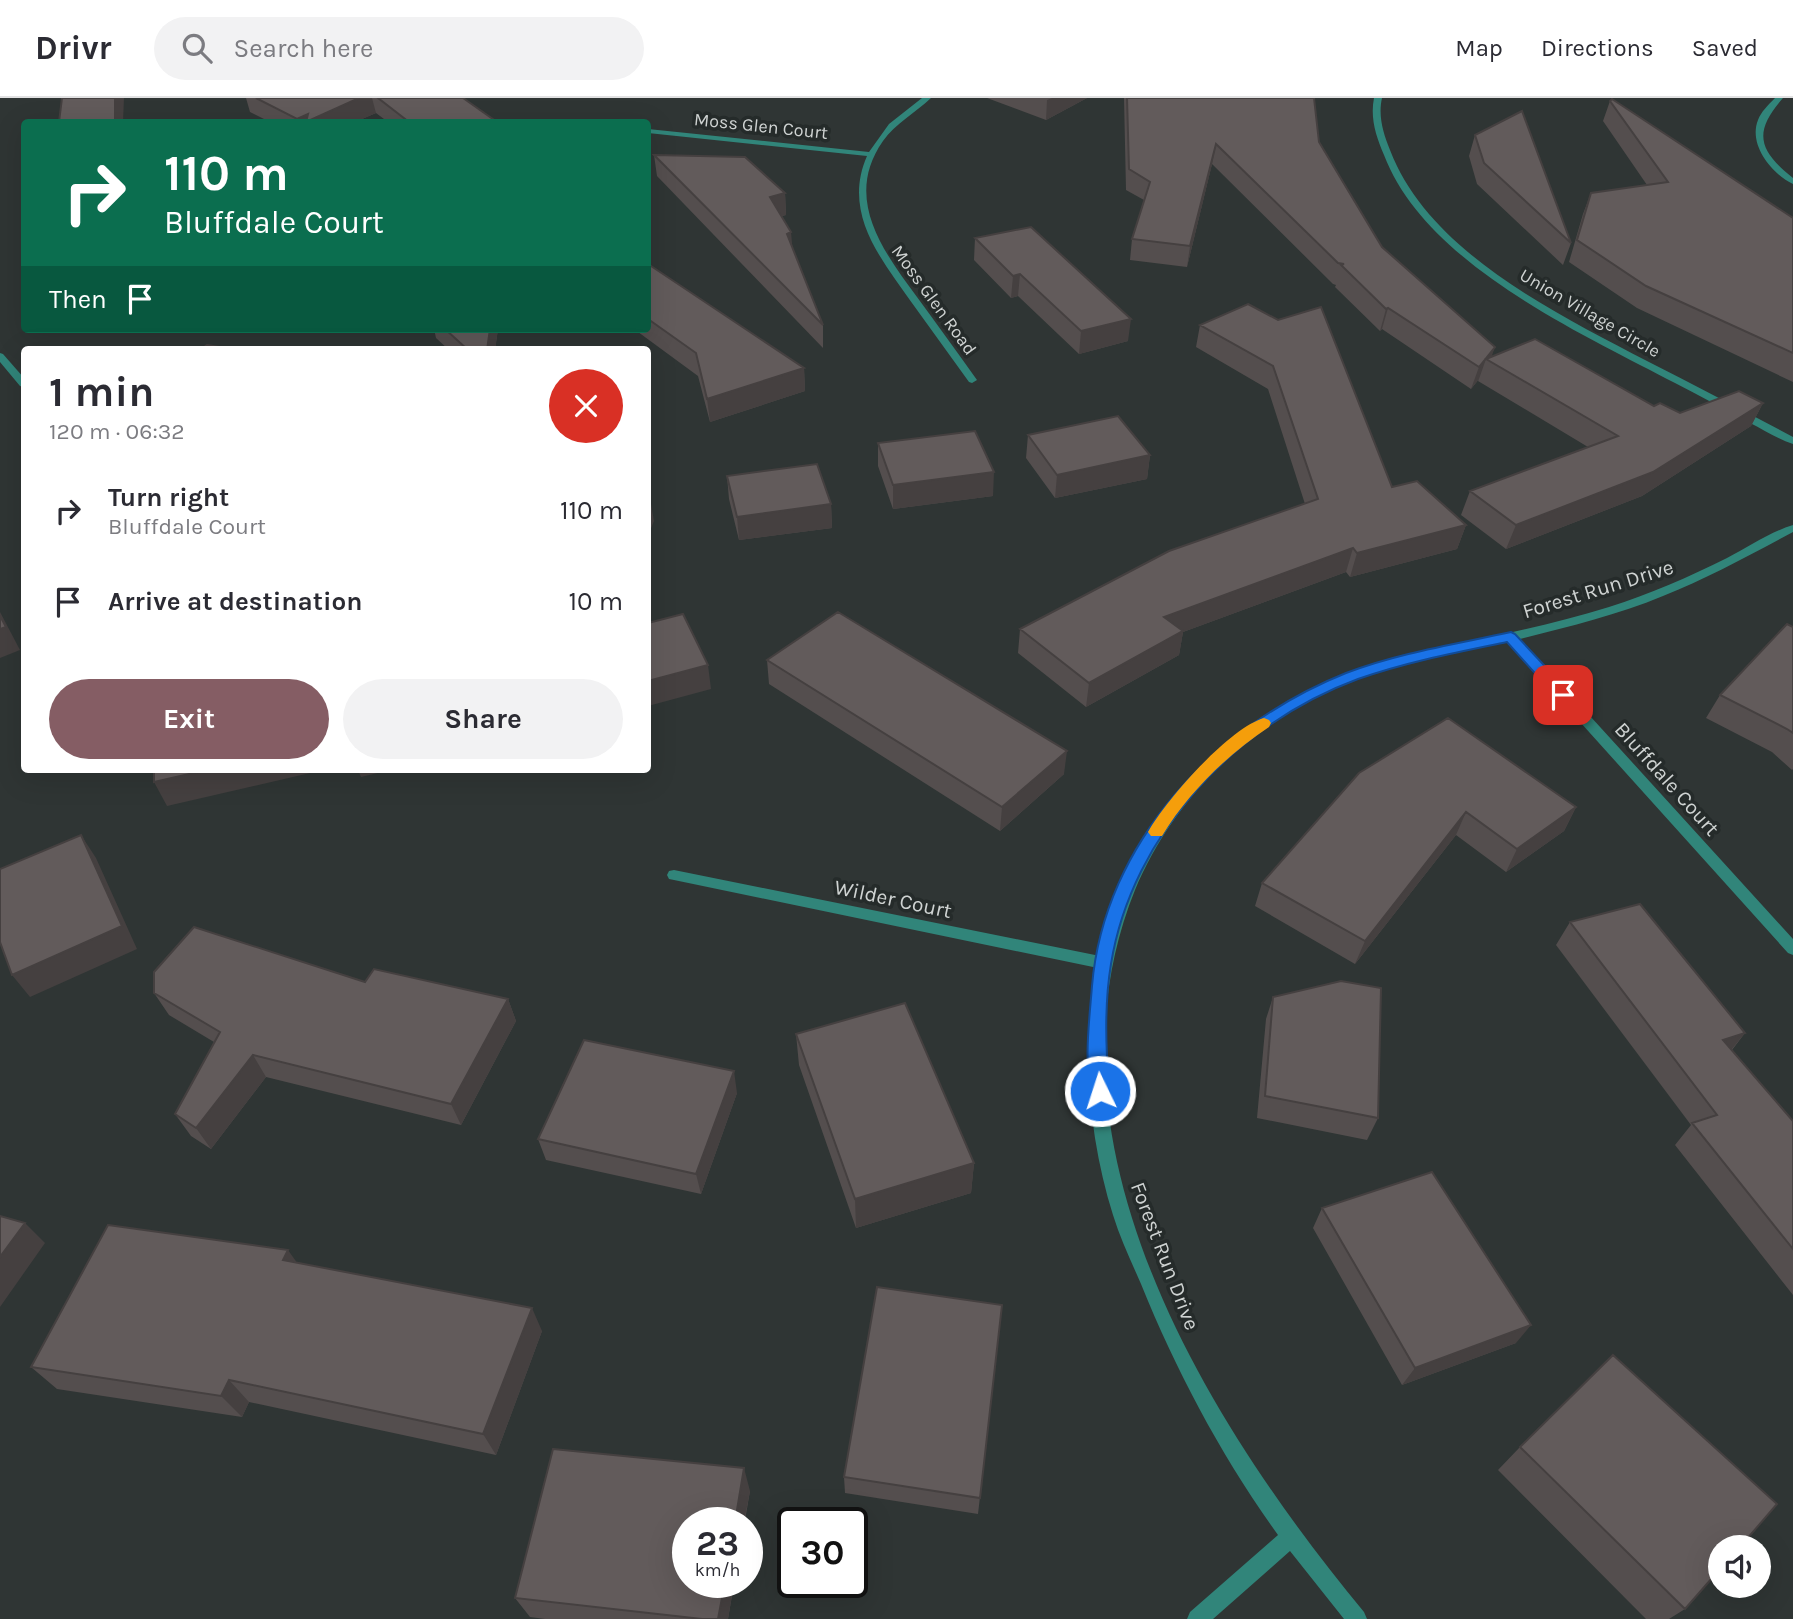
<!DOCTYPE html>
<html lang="en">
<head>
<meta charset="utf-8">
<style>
	:root { --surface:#fff; --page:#f2f2f3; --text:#2b2b33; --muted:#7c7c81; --line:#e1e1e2; --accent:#855d64 }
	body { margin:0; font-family:Karla,sans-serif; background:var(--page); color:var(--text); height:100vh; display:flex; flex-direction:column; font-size:26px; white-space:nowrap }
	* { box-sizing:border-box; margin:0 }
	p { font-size:23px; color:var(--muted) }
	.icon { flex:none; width:38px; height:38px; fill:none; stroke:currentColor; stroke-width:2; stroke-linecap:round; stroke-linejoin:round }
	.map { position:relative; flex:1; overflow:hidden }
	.sheet { position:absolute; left:21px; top:248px; width:630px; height:427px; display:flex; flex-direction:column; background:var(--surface); border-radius:7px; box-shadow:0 7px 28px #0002 }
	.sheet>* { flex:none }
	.top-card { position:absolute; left:21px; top:21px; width:630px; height:214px; border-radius:7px; box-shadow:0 7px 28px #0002; background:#0b6e4f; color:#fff; overflow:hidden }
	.fabs { position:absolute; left:1708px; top:1437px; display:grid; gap:14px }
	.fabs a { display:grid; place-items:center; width:63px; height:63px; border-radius:50%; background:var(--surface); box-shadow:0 7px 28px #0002; font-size:35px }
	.speed { position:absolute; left:672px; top:1409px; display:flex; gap:14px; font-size:35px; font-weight:700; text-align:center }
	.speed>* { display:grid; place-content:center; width:91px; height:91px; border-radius:50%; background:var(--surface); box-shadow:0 7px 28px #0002; line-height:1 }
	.speed small { font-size:18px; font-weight:400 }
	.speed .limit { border:4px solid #111; border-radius:10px; background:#fff; color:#111 }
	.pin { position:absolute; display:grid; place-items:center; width:60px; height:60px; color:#fff; margin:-30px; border-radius:14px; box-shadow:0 4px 10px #0006 }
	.me { position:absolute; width:77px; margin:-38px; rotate:356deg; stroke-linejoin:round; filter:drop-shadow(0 0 5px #0008) }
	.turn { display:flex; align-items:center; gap:24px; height:147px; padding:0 28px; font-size:32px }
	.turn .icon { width:91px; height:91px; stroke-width:2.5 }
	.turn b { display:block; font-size:49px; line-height:60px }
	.then { display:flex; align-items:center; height:66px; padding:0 28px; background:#0003; gap:14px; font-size:26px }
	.round { display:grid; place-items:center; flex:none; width:74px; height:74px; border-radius:37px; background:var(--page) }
	.summary { display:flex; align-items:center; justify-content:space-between; height:119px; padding:0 28px }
	h1 { font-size:42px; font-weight:700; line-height:52px }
	.cta { display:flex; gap:14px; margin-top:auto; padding:14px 28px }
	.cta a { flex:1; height:80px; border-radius:42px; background:var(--accent); color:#fff; font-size:28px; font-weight:700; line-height:80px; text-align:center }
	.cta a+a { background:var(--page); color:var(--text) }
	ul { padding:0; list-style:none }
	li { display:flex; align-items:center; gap:21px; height:91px; padding:0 28px }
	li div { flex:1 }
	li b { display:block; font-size:26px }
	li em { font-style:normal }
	header { display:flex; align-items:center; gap:42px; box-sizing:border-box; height:98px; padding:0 35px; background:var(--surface); border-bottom:2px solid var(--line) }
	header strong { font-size:33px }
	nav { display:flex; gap:38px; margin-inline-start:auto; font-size:24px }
	.search { width:490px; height:63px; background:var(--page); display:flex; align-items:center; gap:18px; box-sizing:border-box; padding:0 24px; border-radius:38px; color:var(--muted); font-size:26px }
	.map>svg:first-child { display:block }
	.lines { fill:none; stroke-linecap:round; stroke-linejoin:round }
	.minor { fill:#31857a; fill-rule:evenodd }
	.wall { fill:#544e4e }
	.shaded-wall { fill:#454040 }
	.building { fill:#625b5b; stroke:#454040; stroke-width:2 }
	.route { fill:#1a73e8; stroke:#114b97; stroke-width:2 }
	.slow { fill:#f59e0b }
	.labels { text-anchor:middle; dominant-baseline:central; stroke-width:7; stroke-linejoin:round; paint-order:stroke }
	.far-street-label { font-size:18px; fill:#cfd3d2; stroke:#252b2a }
	.street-label { font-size:21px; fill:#cfd3d2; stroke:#252b2a }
</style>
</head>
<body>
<header>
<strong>Drivr</strong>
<div class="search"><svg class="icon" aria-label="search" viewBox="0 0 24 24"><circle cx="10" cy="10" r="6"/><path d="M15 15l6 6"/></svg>Search here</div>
<nav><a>Map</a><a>Directions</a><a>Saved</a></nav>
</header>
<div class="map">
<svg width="1793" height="1521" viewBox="0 0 1793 1521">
	<rect width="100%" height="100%" fill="#2f3534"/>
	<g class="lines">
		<!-- minor -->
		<path class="minor" d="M922,0h9c-16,15 -35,25 -48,43 -40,57 0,110 34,156 20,27 40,55 60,83l-5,3 -3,-1c-19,-26 -38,-53 -57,-79 -31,-44 -70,-90 -45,-147l-219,-23v-4l221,23 20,-28z
			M1374,0h8c-4,18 1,35 8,52 39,102 164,162 257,211 49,25 97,50 146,76v7c-15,-5 -29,-14 -43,-21 -25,-14 -50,-27 -75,-40 -97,-51 -250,-120 -291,-228 -8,-19 -14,-37 -10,-57z
			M1775,0h8c-30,34 -25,52 10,80v6c-21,-10 -45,-39 -35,-64 3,-8 10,-15 17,-22z
			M0,255l3,1 21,24v9l-4,-1 -20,-24z
			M1793,427v7c-43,23 -85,46 -130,64 -46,19 -95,31 -143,43l273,300v16l-5,-2 -280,-311c-63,14 -130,24 -189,53 -81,41 -149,111 -184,195 -102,253 72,532 229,722l3,7h-23l-54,-68 -77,68h-26l3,-7 88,-77c-56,-78 -101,-162 -137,-251 -10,-23 -21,-46 -28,-69 -24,-77 -33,-168 -15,-247l-424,-88 -5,-1 -2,-4 2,-4 5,-1 426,86c30,-137 133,-248 268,-289 79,-24 162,-35 241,-60 41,-13 80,-30 118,-49 21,-11 43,-26 66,-33z"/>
	</g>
	<!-- wall -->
	<path class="wall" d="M246,0h217l34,24h-109l-12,-9 -21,9h-85l-20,-10z
		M987,0h100l-41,22z
		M1124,0h190l5,44 63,105 113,100 -4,9 163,50 26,7 83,-10 -12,23 -109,70 -136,53 -45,-34 9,-24 118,-44 -110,-66 1,-2 -8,10 -89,-60 -2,2 -45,-44 1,-2 -3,-1 -121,-120 -25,103 -57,-7 2,-21 12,-39 -18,-10z
		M1610,3l183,117v164l-156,-74 -68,-46 14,-48 8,-21 56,-8 -44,-64z
		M1475,37l96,108 -8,22 -86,-81 -8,-28z
		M654,57l131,38 1,22 -4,1 10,32 31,77v23l-166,-172z
		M975,140l153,103 -49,13 -61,-58 -7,2 -37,-38z
		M648,166l156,104 1,23 -95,31 -12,-46 -64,-47h14z
		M1248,206l144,183 74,38 -9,24 -107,28 -4,-5 -163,60 -4,23 -93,52 -68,-54 2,-24 285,-125 -37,-115 -72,-42 4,-22z
		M434,231h64l-3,21h-46l-13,-12z
		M1028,337l122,20 -3,24 -92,19 -29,-40z
		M878,345l115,53 -100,13 -15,-43z
		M727,378l104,28 1,24 -93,12 -10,-41z
		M1793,529v142l-1,1 -20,-18 -66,-34 14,-23z
		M767,562l297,114 -64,57 -231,-147z
		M1359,675l217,34 -12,24 -58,41 -50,-37 -101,129 -100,-58 7,-23z
		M1570,824l175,111 -13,17 61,71v174l-118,-150 16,-20 -135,-180z
		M365,884l143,17 8,22 -55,104 -195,-48 -55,72 -20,-13 -16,-22 39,-72 -45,-27 -15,-22z
		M1273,899l105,121 -11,22 -110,-22 9,-99z
		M796,936l178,129 -3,30 -115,35 -57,-163z
		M737,995l-36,101 -155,-34 -8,-21z
		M1322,1110l194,135 -114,42 -89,-157z
		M297,1164l245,69 -46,124 -247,-53 -7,15 -185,-28 -26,-22z
		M1002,1207l-24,209 -133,-21 -1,-16z
		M1520,1349l165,162 -16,10h-23l-148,-149z
		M750,1393l-22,128h-183l-15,-2 -15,-19z"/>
	<!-- shaded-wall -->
	<path class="shaded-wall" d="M115,0h9l-1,24h-8z
		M359,0h13l4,15 -21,9h-57l-1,-3 11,-5z
		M1052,0h35l-41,22 1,-20z
		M1216,46l-4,20 -25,103 3,-21z
		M785,95l1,22 -14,3 -2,-21z
		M791,134l2,22 -6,-20z
		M1020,176l-2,22 -7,2 2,-22z
		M1388,210l-6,21 -2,2 6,-22z
		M1131,221l-3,22 -49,13 2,-23z
		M490,231h8l-3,21h-8z
		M1495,249l-5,14 -4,-2 -7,20 -8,10 8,-22z
		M804,270l1,23 -95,31 -3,-23z
		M1763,305l-12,23 -109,70 -136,53 10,-24z
		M1150,357l-3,24 -92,19 2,-23z
		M994,374l-1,24 -100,13v-24z
		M650,400l4,23 -6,15v-32z
		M831,406l1,24 -93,12 -2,-23z
		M1466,427l-9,24 -107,28 7,-24z
		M1353,450l-7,24 -163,60 -4,23 -93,52 3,-24 75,-66z
		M0,514l20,38 -20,8z
		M708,567l3,24 -63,17v-25z
		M1067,653l-3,23 -64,57 2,-24z
		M207,672h116l-156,36 -13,-24z
		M358,672h32l-29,7z
		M1576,709l-12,24 -58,41 11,-23z
		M1466,714l-10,23 -101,129 10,-23z
		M81,737l15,23 41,91 -107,48 -18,-22z
		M508,901l8,22 -55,104 -10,-21z
		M1745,935l-18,22 -4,-15z
		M253,957l13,22 -55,72 -15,-21z
		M734,973l3,22 -36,101 -5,-20z
		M974,1065l-3,30 -115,35 -1,-29z
		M25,1125l20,20 -45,64v-50z
		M288,1152l17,24 -22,-14z
		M532,1210l10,23 -46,124 -13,-21z
		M1531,1227l-15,18 -114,42 13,-17z
		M229,1282l20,22 -7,15 -21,-21z
		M744,1370l6,23 -6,31h-9z
		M725,1484h9l-6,37h-10z"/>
	<!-- building -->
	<path class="building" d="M62,0h53v24h-56z
		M256,0h103l-53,24 2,-8 -11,5z
		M378,0h85l34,24h-88z
		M1127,0h187l5,44 63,105 113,100 -16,20 -91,-59 -2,1 -45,-44 3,-1 -6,-1 -122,-119 -26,102 -58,-7 18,-57 -21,-13z
		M1612,1l181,119v135l-147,-67 -69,-46 14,-47 77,-11 -58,-81z
		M1522,13l49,132 -87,-80 -9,-28z
		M654,57l91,2 40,36 -15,4 21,35 -4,2 36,91z
		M1031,129l100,92 -50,12 -61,-57 -7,2 -38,-38z
		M648,166l156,104 -97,31 -11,-46 -48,-34z
		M1248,206l30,16 43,-13 71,180 25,-6 49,44 -109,28 -4,-5 -189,69 19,14 -94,52 -69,-54 149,-78 149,-52 -45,-133 -73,-41z
		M445,231h45l-3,21h-19z
		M1535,241l119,67 6,-3 20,10 59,-22 24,12 -110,69 -137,53 -46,-34 148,-55 -132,-77z
		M207,247l31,5h-38z
		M1118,318l32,39 -93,20 -29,-40z
		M975,333l19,41 -101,13 -15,-42z
		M817,366l14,40 -94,13 -10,-41z
		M838,514l229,139 -65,56 -235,-147z
		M683,516l25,51 -60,16v-58z
		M0,518l6,11 -6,2z
		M1787,526l6,3v106l-6,-4 -67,-34z
		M1448,620l128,89 -59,42 -51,-37 -101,129 -103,-58 97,-110z
		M154,672h53l-53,12z
		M81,737l41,91 -110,49 -12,-33v-73z
		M1640,806l105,129 -22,7 70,81v128l-101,-126 25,-8 -147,-193z
		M194,829l171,55 9,-13 134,30 -57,105 -198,-49 -57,73 -21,-14 45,-82 -66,-39v-21z
		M1341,883l40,7 -3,130 -113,-22 8,-99z
		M905,905l69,160 -119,36 -59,-165z
		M584,942l150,31 -38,103 -158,-35z
		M1432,1074l99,153 -116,43 -93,-160z
		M0,1118l25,7 -25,34z
		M108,1127l180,25 -5,10 249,48 -49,126 -254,-54 -8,16 -190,-29z
		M877,1189l125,18 -22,193 -136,-21z
		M1613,1257l164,149 -37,43h-20v22l-35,40 -165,-162z
		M553,1351l191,19 -9,54h-47v60h37l-7,37h-16l-187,-21z"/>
	<!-- route -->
	<path class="route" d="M1511,534l4,2 54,58v7h-11l-51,-57c-49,10 -101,20 -149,37 -122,45 -226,155 -247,285 -7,42 -5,85 -2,127l-3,6 -6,2 -6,-2c-12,-25 -4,-83 -2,-111 12,-144 124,-261 254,-313 52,-20 110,-29 165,-41z"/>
	<!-- slow -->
	<path class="slow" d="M1264,620l5,2 2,3 -2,4c-42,28 -81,66 -107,109h-11l-3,-4c18,-32 81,-104 116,-114z"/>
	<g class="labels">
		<!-- far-street labels -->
		<g class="far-street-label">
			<text transform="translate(761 28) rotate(6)">Moss Glen Court</text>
			<text transform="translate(934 202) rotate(54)">Moss Glen Road</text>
			<text transform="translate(1590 215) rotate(30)">Union Village Circle</text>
		</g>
		<!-- street labels -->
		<g class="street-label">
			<text transform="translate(1598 491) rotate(-17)">Forest Run Drive</text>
			<text transform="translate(1667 681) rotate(48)">Bluffdale Court</text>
			<text transform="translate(893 801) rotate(12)">Wilder Court</text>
			<text transform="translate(1165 1158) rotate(69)">Forest Run Drive</text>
		</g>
	</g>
</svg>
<div class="fabs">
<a><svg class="icon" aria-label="sound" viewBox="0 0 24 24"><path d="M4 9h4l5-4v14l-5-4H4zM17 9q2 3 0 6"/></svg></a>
</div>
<div class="speed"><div>23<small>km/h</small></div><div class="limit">30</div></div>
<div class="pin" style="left:1563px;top:597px;background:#d93025"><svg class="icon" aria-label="arrive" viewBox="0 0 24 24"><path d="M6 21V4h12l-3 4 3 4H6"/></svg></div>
<svg class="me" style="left:1100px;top:993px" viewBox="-20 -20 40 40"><circle r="17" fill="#1a73e8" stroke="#fff" stroke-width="3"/><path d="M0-11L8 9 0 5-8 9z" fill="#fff"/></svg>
<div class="top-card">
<div class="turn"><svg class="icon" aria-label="right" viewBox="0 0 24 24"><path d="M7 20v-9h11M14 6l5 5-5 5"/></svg><div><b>110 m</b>Bluffdale Court</div></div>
<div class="then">Then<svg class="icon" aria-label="arrive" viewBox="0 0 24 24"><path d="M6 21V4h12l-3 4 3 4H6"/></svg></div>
</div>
<section class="sheet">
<div class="summary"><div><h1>1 min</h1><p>120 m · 06:32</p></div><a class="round" style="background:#d93025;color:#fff"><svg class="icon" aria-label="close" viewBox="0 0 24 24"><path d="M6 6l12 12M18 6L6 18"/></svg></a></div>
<ul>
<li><svg class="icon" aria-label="right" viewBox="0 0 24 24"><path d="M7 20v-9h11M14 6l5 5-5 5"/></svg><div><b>Turn right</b><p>Bluffdale Court</p></div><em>110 m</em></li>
<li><svg class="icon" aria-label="arrive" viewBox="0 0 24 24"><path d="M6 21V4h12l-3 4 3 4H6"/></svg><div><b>Arrive at destination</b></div><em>10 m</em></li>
</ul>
<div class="cta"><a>Exit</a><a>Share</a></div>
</section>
</div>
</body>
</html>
